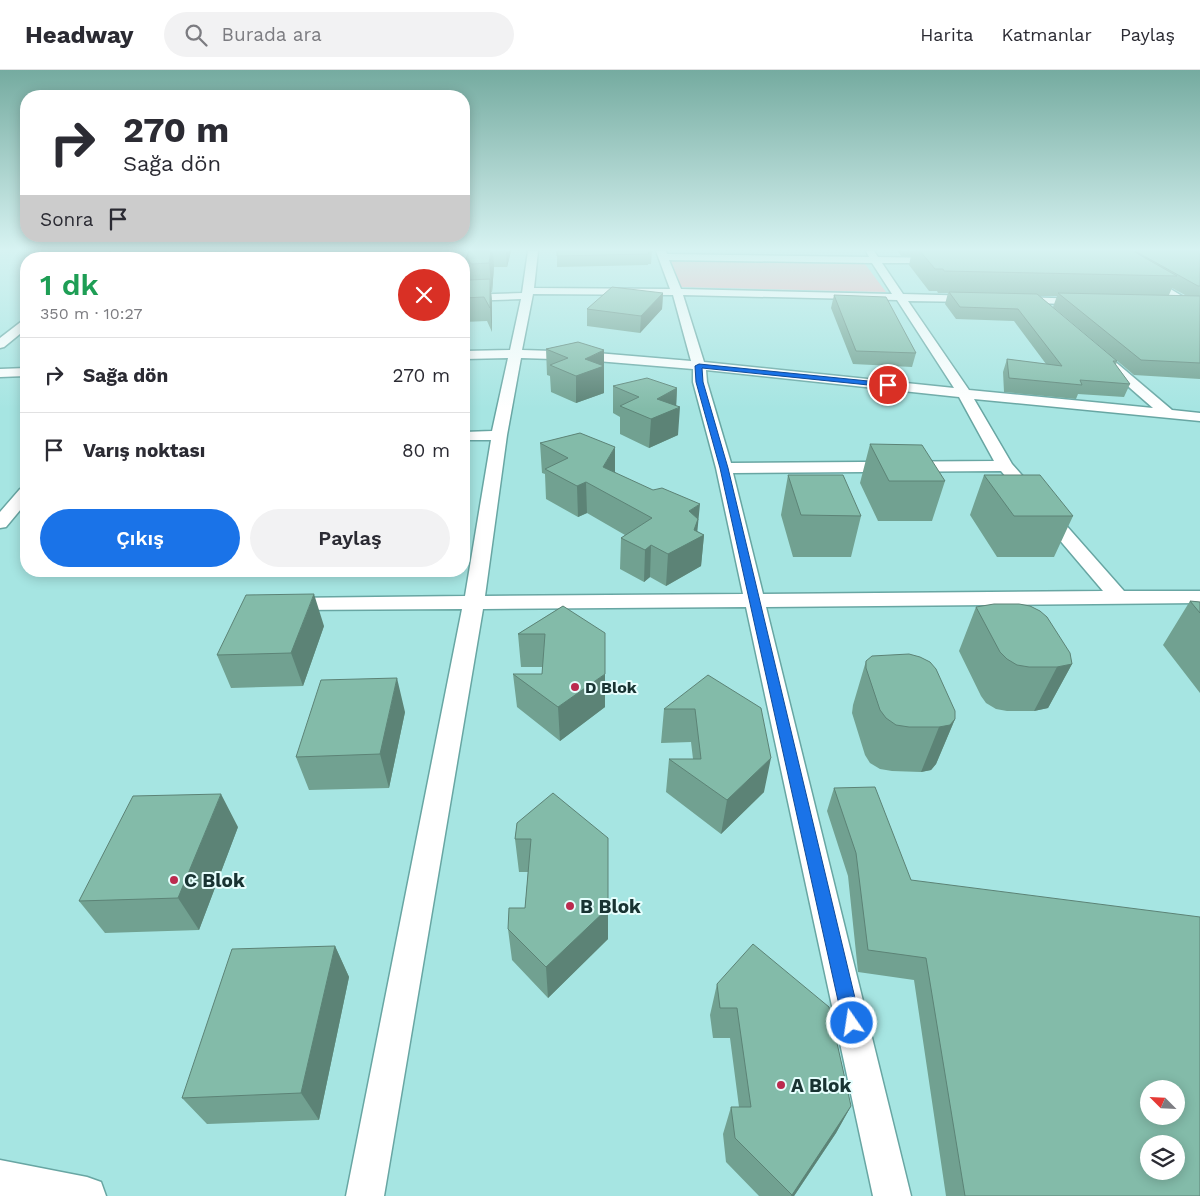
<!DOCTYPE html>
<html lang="tr">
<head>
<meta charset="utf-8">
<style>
	:root { --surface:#fff; --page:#f2f2f3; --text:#2b2b33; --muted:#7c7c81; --line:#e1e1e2; --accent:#1a73e8 }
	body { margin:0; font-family:"Work Sans",sans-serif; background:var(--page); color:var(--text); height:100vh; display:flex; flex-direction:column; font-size:19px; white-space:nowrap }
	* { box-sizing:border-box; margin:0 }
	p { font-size:16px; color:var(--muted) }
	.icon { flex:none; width:28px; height:28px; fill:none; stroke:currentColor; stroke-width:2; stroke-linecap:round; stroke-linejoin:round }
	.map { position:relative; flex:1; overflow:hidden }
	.panel { position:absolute; left:20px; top:182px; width:450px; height:325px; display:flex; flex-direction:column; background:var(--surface); border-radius:20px; box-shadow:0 2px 12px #0003 }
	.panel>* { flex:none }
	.guide { position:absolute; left:20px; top:20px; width:450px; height:152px; border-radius:20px; box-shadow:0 2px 12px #0003; background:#fff; color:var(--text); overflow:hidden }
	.needle { width:32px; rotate:294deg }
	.buttons { position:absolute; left:1140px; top:1010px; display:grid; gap:10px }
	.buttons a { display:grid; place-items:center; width:45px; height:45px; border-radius:50%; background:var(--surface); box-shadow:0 2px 12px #0003; font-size:25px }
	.pin { position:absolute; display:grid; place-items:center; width:42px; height:42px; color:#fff; margin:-21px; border:2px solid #fff; border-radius:50%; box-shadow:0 1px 5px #0007 }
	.me { position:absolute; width:55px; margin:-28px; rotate:347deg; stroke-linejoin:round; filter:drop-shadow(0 0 4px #0008) }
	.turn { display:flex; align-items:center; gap:18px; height:105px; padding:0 20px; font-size:22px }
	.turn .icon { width:65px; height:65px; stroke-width:2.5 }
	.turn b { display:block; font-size:35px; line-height:42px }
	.then { display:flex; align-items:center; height:48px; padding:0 20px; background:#0003; gap:10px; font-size:19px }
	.round { display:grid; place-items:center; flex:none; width:52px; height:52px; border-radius:26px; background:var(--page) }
	.headline { display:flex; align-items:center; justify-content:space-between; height:85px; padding:0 20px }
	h1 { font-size:30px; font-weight:600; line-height:38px; color:#1e9e55 }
	.primary-button { display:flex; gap:10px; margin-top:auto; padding:10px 20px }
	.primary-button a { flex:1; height:58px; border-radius:30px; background:var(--accent); color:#fff; font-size:20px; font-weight:600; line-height:58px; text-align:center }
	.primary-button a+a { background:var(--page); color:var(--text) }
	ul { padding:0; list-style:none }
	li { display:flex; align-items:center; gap:15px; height:75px; padding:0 20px; border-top:1px solid var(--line) }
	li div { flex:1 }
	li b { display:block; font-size:19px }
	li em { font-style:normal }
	header { display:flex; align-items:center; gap:30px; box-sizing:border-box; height:70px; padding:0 25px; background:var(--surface); border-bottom:1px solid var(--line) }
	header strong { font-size:24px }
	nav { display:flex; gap:28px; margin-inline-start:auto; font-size:18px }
	.search { width:350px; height:45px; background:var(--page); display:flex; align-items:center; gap:12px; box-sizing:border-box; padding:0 18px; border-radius:28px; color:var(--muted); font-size:19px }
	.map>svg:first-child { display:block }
	.green { fill:#fcb4bb }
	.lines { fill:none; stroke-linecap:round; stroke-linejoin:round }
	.street-casing { stroke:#68a6a3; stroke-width:3 }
	.street { fill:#fff; fill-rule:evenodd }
	.wall { fill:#71a191; fill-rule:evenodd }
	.shaded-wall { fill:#5c8376 }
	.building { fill:#83bba9; stroke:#5c8376; fill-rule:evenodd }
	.route { fill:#1a73e8; stroke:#114b97 }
	.poi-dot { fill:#bb2b4f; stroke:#e6fefd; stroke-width:2 }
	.labels { text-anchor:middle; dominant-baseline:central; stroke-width:4; stroke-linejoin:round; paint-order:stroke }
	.poi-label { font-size:16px; font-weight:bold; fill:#193332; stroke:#e6fefd; text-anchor:start }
	.near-poi-label { font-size:19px; font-weight:bold; fill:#193332; stroke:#e6fefd; text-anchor:start }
</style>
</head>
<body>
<header>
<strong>Headway</strong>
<div class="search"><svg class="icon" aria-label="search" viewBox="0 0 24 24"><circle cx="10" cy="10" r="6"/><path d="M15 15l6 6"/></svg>Burada ara</div>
<nav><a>Harita</a><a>Katmanlar</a><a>Paylaş</a></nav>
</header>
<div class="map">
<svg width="1200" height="1126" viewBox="0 0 1200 1126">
	<rect width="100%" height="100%" fill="#a6e5e2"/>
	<!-- green -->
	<path class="green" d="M671,191l194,3 21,28 -207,-5z"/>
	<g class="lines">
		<defs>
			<path id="street" d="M112,181h11l-9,8h-11z
				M403,181h10l-5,8h-10z
				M528,181h10l-4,37 136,1 -14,-38h10l1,3 202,3 -3,-6h8l4,6 60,1 5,3 -2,2h-59l21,31 72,2 5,3 -5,3 -67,-1 61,89 184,18 -55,-48 -2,-3 2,-3h8l66,56 28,3v8l-226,-22 38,65 112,127h76v12l-434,4 145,589h-38l-127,-589 -263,2 -99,587h-38l116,-587 -174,1 -7,-1 -3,-5 3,-5 7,-1 177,-2 26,-156h-27v-8l28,-1 16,-73 -44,1v-8l46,-1 11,-51 -57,2v-6l58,-2zM669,190l203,3 20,31 -211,-5zM533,224l140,1 18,66 -106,-9 -63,-2zM683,225l214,5 57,88 -250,-26zM521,288l64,2 108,9v13l23,86 27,126 -258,2 22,-161zM706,300l253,27 35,64 -263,2 -24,-81zM1001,401l102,120 -340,3 -30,-121z
				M1096,181h12l92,56v8z
				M1018,227l67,2 6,3 -6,3 -71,-3 -1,-2z
				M26,249v10l-22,18 -4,1v-10l22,-17z
				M26,298v8l-26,1v-8z
				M26,418v15l-20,24 -6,1v-16l20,-23z
				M0,1090l87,17 14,5 5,14h-106z"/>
		</defs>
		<!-- street casing -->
		<use href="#street" class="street-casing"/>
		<!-- street -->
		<use href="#street" class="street"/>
	</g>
	<!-- wall -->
	<path class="wall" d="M140,181h87l-7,8h-77z
		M292,181h99l-2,4 -96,1z
		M469,181h42l-4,16h-13l-2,25h-1l1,10v30l-5,-11 -23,1v-40l4,-2 -2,-21z
		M557,181l95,1 -1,12h-3v1l-91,2z
		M898,181h302v128l-66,-4 -81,-68 4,-11h-18l78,65 -1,4 14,19 -6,13 -46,-3 -2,5 -72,-7 -1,-20 4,-13 39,5 -32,-43 -58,-2 -11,-15 3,-11h-10l-1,-2h-8l-20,-26 2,-9h-10zM1172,218l13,7h-16z
		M663,223l-1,16 -22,24 -53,-7v-17z
		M834,225l82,58 -4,14 -59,-3 -22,-56z
		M578,272l26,34v17l-28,10 -25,-11 -1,-16 -3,-1 -1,-26z
		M613,316l64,2 -1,18 2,29 -29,13 -29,-14v-17l-7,-4z
		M540,373l75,29 82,59 7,4 -3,31 -35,20 -16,-9 -6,5 -24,-13 1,-31 4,-3 -38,-22 -9,4 -32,-18 -1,-25 -3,-1z
		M870,374l75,37 -13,40h-54l-18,-38z
		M788,405l73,41 -10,41h-58l-12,-42z
		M984,405l89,41 -19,41h-57l-27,-42z
		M369,501h60l-1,5h-58z
		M1190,531l10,1v91l-37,-48z
		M563,536l42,101 -45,34 -43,-34 -4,-33h29l1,-7h-22l-3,-33z
		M976,537l96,57 -24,44 -14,3h-27l-11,-2 -10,-6 -5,-7 -22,-45z
		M324,556l-21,60 -72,2 -14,-33z
		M866,591l89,58 -19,45 -5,6 -10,2 -29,-1 -12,-2 -10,-6 -5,-8 -13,-42 1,-8z
		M761,638l3,84 -43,42 -55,-42 3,-33h24l-2,-17 -30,1 3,-34z
		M405,642l-16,76 -80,2 -13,-33z
		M834,718l77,92 289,316h-254l-32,-216 -56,-8 -10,-96 -21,-65z
		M517,753l91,85v31l-60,59 -36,-38 -4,-31 17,-21 3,-36h-9l-4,-33z
		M238,757l-39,103 -94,3 -26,-32z
		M335,876l14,31 -30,143 -112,4 -25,-26z
		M717,914l134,122 -15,27 -42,63h-35l-33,-34 -3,-28 8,-27h8l-9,-69h-17l-3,-23z"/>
	<!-- shaded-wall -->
	<path class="shaded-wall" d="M202,181h25l-7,8h-22l-1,-3z
		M491,181h2l1,16 -2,25 -3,-29z
		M506,181h5l-4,16z
		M490,209l2,23v30l-2,-24z
		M663,223l-1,16 -22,24 1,-17z
		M604,280v43l-28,10v-27l9,-17z
		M677,318l-1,21 4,-2 -2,28 -29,13 2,-29 6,-20z
		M615,377v30l-12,-10z
		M586,412l1,31 -9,4 -1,-31z
		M700,434l-3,31h7l-3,31 -35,20 2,-32 21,-43z
		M651,475l-1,32 -6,5 1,-32z
		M314,524l10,32 -21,60 -12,-33z
		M1072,594l-24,44 -14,3 23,-44z
		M605,604v33l-45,34 -2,-34z
		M397,608l8,34 -16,76 -9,-34z
		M955,649l-19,45 -5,6 -10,2 18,-45z
		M771,688l-7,34 -43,42 6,-34z
		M221,724l17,33 -39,103 -21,-32z
		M608,838v31l-60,59 -2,-31z
		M335,876l14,31 -30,143 -18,-27z
		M851,1036l-15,27 -42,63h-3z"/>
	<!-- building -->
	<path class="building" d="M165,181h37l-5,5h-4l-3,3h-32z
		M469,181h22l-2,12 -18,1 -3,-5h-2z
		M557,181h95v1h-4l1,2 -92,2z
		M920,181h213l44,25 -233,-5 -1,-2h-8z
		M1135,181h65v35h-2z
		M490,209v29l-6,-11 -20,1v-16l6,-2z
		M612,217l51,6 -22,23 -54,-7z
		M949,222l88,2 80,67h-4l17,23 -50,-4 2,5 -73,-7 -2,-19 55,7 -44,-57 -58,-2z
		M1058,223l142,3v67l-59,-3z
		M834,225l52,2 30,56 -60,-2z
		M578,272l26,8 -19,9 19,7 -28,10 -26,-11 18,-7 -22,-9z
		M647,308l30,10 -20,11 23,8 -29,12 -31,-13 19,-9 -26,-11z
		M580,363l35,14 -12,20 50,23 9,-2 38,16 -11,7 9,8 -4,11 10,5 -36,19 -17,-9 -6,5 -24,-12 31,-20 -66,-36 -9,4 -32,-17 23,-11 -28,-15z
		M870,374l52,1 23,36h-56z
		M788,405h55l18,41 -60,-1z
		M984,405h56l33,41h-59z
		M314,524l-23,59 -74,2 29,-60z
		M1190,531l10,1v11z
		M994,534h25l11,2 10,5 7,6 23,36 2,11 -15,3h-28l-12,-2 -10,-6 -7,-7 -24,-45z
		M563,536l42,27v41l-47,33 -45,-33h29l3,-40h-27z
		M909,584l11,3 10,5 6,7 19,42v8l-5,6 -11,2h-30l-13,-2 -10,-7 -6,-8 -14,-42v-7l6,-5z
		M708,605l53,33 10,50 -44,42 -58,-41h32l-6,-50h-31z
		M397,608l-17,76 -84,3 25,-77z
		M875,717l36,93 289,37v279h-235l-39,-238 -58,-8 -12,-97 -22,-65zM1149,1019h27v27h-27zM1149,1074h27v27h-27z
		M553,723l55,45v70l-62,59 -38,-38 1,-21h16l6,-69h-16l2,-16z
		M221,724l-43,104 -99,3 54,-105z
		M753,874l76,63 22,99 -59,89 -57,-57 -4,-31h20l-14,-99h-17l-3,-24z
		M335,876l-34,147 -119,5 50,-149z"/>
	<!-- sky -->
	<linearGradient id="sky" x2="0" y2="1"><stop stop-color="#75aba0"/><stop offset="0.53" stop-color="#d7f3f2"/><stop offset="1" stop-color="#d7f3f2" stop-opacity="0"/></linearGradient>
	<rect width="1200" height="339" fill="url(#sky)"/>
	<!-- route -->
	<path class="route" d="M699,294l189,19 4,2 -4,2 -186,-19 1,14 25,86 133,555 -3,7 -6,2 -6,-2 -3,-7 -123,-555 -24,-86 -1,-16z"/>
	<!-- markers -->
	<g class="poi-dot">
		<circle cx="575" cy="617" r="5"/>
		<circle cx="174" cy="810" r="5"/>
		<circle cx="570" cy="836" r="5"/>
		<circle cx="781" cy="1015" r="5"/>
	</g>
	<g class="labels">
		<!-- poi labels -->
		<g class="poi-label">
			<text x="585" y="617">D Blok</text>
		</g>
		<!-- near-poi labels -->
		<g class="near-poi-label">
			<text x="184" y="810">C Blok</text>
			<text x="580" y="836">B Blok</text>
			<text x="791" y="1015">A Blok</text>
		</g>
	</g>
</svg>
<div class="buttons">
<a><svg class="needle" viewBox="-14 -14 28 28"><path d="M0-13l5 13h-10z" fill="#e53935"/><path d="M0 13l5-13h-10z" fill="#7c7c81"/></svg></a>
<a><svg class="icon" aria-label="layers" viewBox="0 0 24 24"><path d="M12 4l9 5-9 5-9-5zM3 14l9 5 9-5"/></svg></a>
</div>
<div class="pin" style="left:888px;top:315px;background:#d93025"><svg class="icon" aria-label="arrive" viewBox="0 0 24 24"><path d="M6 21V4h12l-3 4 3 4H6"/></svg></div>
<svg class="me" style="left:852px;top:953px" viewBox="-20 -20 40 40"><circle r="17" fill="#1a73e8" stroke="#fff" stroke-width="3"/><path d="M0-11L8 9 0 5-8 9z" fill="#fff"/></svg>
<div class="guide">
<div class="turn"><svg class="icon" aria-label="right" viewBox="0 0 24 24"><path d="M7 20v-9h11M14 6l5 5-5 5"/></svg><div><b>270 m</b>Sağa dön</div></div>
<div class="then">Sonra<svg class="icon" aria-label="arrive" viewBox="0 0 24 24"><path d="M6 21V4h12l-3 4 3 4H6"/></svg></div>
</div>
<section class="panel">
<div class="headline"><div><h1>1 dk</h1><p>350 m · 10:27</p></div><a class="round" style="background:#d93025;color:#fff"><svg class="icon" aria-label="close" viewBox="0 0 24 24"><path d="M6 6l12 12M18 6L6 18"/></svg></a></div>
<ul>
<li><svg class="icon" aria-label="right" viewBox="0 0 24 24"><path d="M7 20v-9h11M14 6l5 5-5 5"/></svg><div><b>Sağa dön</b></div><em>270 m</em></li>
<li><svg class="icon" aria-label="arrive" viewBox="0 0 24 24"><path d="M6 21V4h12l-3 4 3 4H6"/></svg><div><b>Varış noktası</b></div><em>80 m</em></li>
</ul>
<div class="primary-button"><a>Çıkış</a><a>Paylaş</a></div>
</section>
</div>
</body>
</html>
